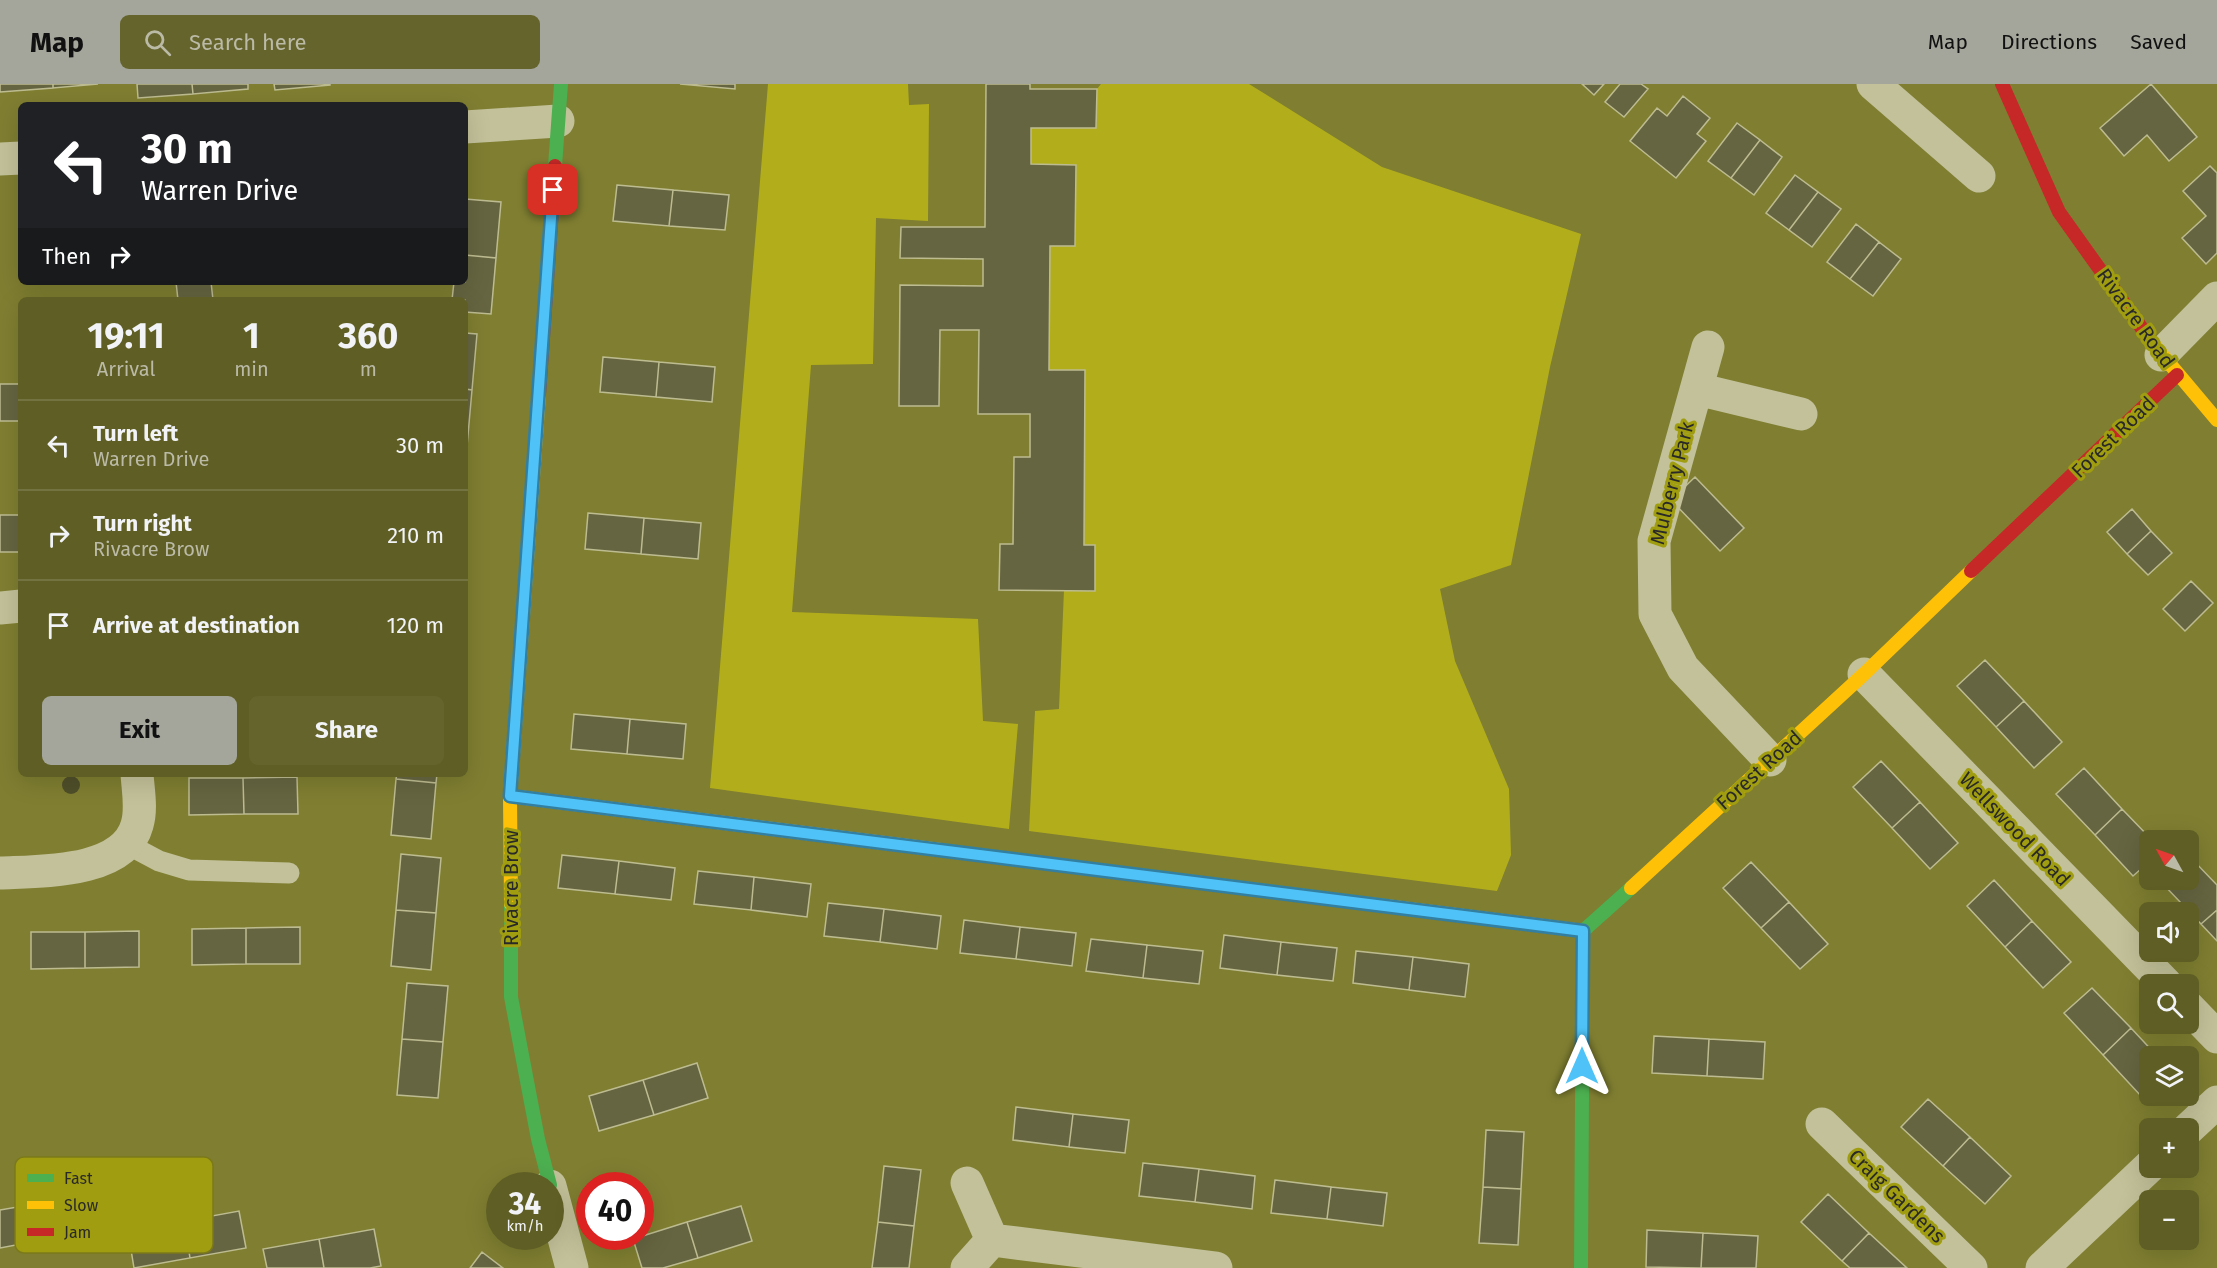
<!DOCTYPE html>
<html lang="en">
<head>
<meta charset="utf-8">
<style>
	:root { --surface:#5f5e25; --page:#65642d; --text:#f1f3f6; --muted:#babaa7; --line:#737342; --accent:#a4a69b }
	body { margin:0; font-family:"Fira Sans",sans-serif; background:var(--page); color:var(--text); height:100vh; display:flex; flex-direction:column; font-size:22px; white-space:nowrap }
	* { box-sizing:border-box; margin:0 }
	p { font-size:20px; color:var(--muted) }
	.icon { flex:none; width:33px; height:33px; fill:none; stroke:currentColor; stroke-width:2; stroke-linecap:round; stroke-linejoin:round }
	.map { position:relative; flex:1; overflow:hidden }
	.side { position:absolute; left:18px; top:213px; width:450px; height:480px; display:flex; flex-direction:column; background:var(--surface); border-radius:9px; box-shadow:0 6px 24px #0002 }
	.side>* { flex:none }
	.top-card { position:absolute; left:18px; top:18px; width:450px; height:183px; border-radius:9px; box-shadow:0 6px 24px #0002; background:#202124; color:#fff; overflow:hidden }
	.needle { width:39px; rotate:310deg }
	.buttons { position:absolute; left:2139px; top:746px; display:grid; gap:12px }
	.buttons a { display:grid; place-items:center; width:60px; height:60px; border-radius:9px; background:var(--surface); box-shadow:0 6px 24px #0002; font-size:30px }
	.speed { position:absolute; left:486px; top:1088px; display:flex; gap:12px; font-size:30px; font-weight:700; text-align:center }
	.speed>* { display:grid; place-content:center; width:78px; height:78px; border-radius:50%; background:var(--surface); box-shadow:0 6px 24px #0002; line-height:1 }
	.speed small { font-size:15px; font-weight:400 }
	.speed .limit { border:9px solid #d22; background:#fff; color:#111 }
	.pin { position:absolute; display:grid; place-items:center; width:51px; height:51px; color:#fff; margin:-26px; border-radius:12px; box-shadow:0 3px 9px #0006 }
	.me { position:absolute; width:66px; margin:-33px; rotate:0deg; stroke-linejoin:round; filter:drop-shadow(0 0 4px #0008) }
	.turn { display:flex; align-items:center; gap:21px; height:126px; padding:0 24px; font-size:27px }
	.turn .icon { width:78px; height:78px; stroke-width:2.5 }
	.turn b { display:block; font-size:42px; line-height:51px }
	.then { display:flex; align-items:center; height:57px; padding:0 24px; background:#0003; gap:12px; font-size:22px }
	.eta { display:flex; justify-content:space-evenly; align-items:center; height:102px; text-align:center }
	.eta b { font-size:36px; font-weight:700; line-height:42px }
	.action { display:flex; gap:12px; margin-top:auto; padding:12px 24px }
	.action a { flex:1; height:69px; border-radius:9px; background:var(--accent); color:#111; font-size:24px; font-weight:700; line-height:69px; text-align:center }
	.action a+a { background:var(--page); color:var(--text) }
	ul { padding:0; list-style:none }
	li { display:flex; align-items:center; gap:18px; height:90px; padding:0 24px; border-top:2px solid var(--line) }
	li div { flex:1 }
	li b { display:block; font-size:22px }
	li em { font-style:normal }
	header { display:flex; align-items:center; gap:36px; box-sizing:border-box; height:84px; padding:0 30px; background:var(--accent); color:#111 }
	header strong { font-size:28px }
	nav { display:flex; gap:33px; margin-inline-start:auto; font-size:21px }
	.search { width:420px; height:54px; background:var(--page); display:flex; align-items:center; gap:15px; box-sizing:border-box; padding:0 21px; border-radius:9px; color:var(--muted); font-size:22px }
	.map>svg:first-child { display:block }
	.green { fill:#b2ae1b }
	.building { fill:#666541; stroke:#bdbc91; stroke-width:1.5 }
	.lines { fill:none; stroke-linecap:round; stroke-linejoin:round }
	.lane { stroke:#c2c199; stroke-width:21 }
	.street { stroke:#c2c199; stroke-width:33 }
	.fast { stroke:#4caf50; stroke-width:14 }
	.slow { stroke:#ffc107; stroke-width:14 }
	.jam { stroke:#c62828; stroke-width:14 }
	.tree { fill:#504f2a }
	.route-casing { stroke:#337fa1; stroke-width:15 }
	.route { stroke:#4fc3f7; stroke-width:10 }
	.labels { text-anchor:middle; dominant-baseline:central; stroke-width:6; stroke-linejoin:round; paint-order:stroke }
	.street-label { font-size:20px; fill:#292929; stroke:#a09d10 }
	.key { fill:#a09d10; stroke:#7c7a18; stroke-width:1.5 }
	.key-label { font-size:16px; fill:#292929 }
</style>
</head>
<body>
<header>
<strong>Map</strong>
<div class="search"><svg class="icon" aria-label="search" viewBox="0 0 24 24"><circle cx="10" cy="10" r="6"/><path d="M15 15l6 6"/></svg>Search here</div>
<nav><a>Map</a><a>Directions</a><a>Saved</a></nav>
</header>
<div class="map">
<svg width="2217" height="1184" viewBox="0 0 2217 1184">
	<rect width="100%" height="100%" fill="#7f7e31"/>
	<!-- green -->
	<path class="green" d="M768,0h140l1,21 20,-1 -1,117 -52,-3 -3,146 -62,1 -19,247 186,7 5,102 35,3 -9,105 -299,-41z
		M1101,0h148l133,83 199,67 -31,133 -39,198 -71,24 15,72 54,128 2,66 -14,36 -468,-60 6,-120 24,-2 5,-119h31v-45h-11l-35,-175 1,-124h25l1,-81 -45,-1v-36h65l1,-39z"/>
	<!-- building -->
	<path class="building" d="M0,0h53v4l-53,4z
		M53,0h45l-45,4z
		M137,0h55l1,10 -55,4z
		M192,0h56v5l-55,5z
		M274,0h56v1l-55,5z
		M680,0h55v5z
		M986,0h44v5h67l-1,39h-65v36l45,1 -1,81h-25l-1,124h36l-1,175h11v46l-96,-1 1,-46h13l1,-87h16v-43h-52l1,-84h-39l-1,76h-40l1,-121 83,1v-27l-83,-1 1,-31h84z
		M1582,0h22l-10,11z
		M1620,0h21l7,5 -24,28 -19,-15z
		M2151,0l46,53 -28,24 -22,-26 -23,21 -24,-28z
		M1683,12l27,22 -13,16 9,7 -30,37 -46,-37 27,-33 10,8z
		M1737,39l23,17 -29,38 -23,-17z
		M1760,56l22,17 -28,38 -23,-17z
		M2210,82l7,7v80l-11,11 -24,-26 24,-22 -23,-25z
		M1795,91l23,17 -29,38 -23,-17z
		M617,101l56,5 -4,36 -56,-5z
		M673,106l56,5 -4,35 -56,-4z
		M1818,108l23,17 -29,38 -23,-17z
		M465,115l36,3 -5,56 -31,-3z
		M1856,140l23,18 -29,37 -23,-17z
		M1879,158l22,17 -28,37 -23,-17z
		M465,171l31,3 -5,56 -26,-2v-12h-13l2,-18h11z
		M176,198h35l2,18h-35z
		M465,249l12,1 -5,56 -7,-1z
		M603,273l56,5 -3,35 -56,-5z
		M659,278l56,5 -3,35 -56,-5z
		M0,300h21v37h-21z
		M465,305l7,1 -5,56h-2z
		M1695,393l49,51 -24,23 -49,-51z
		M2132,425l19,22 -24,23 -20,-22z
		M588,429l56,5 -3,36 -56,-5z
		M0,431h21v37h-21z
		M644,434l57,5 -3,36 -57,-5z
		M2151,447l21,22 -24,22 -21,-21z
		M2191,497l22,22 -28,28 -22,-22z
		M1985,576l39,41 -28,26 -39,-41z
		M2024,617l38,41 -28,26 -38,-41z
		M574,630l56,5 -3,35 -56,-5z
		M630,635l56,5 -3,35 -56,-5z
		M1881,677l39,41 -28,26 -39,-41z
		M2084,684l38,41 -27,26 -39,-41z
		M397,690h40l-1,9 -40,-4z
		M297,693l1,37h-54l-1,-36z
		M189,694h54l1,36 -55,1z
		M396,695l40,4 -5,56 -40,-4z
		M1920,718l38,41 -28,26 -38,-41z
		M2122,725l30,31h-2v21l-17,15 -38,-41z
		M401,770l40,4 -5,55 -40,-3z
		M562,771l57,6 -4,33 -57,-6z
		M2191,774l26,27v25l-16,14 -38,-40 5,-5h20v-19z
		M619,777l56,7 -4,32 -56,-6z
		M1751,778l38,40 -28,26 -38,-40z
		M698,787l56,6 -3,33 -57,-6z
		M754,793l57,7 -4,33 -56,-7z
		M1994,796l38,41 -27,26 -38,-41z
		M1789,818l39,42 -28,25 -39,-41z
		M828,819l56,6 -4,33 -56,-6z
		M884,825l57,7 -4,33 -57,-7z
		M396,826l40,3 -5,57 -40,-4z
		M2217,826v31l-16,-17z
		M964,836l56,7 -4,32 -56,-6z
		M2032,837l39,41 -28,26 -38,-41z
		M300,843v37h-54v-36z
		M1020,843l56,6 -4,33 -56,-7z
		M246,844v36l-54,1v-36z
		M139,847v36l-54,1v-36z
		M31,848h54v36l-54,1z
		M1224,851l57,7 -4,33 -57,-7z
		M1091,855l56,6 -4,33 -57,-7z
		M1281,858l56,6 -4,33 -56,-6z
		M1147,861l56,6 -4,33 -56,-6z
		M1356,867l57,6 -4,33 -56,-7z
		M1413,873l56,7 -4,33 -56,-7z
		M407,899l41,3 -5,56 -41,-3z
		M2092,904l39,40 -28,27 -39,-42z
		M2131,944l26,28h-7v32l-9,8 -38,-41z
		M1654,952l55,3 -2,37 -55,-3z
		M402,955l41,3 -5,56 -41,-3z
		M1709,955l56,3 -2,37 -56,-3z
		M697,979l11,35 -54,17 -11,-35z
		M643,996l11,35 -55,16 -10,-35z
		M1928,1015l42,38 -27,29 -42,-39z
		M1016,1023l57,7 -4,33 -56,-7z
		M1073,1030l56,6 -4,33 -56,-6z
		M1486,1046l38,2 -3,57 -38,-2z
		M1970,1053l41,39 -26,28 -42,-38z
		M1143,1079l56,6 -4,33 -56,-6z
		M884,1082l37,4 -7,56 -36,-4z
		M1199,1085l56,7 -3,33 -57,-7z
		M1275,1096l56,7 -4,32 -56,-6z
		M1331,1103l56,6 -4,33 -56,-7z
		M1483,1103l38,2 -3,56 -39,-2z
		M1828,1110l41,39 -27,28 -41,-39z
		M46,1118l7,36 -53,10v-38z
		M741,1122l11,35 -54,17 -11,-36z
		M239,1127l7,37 -56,10 -6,-37z
		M184,1137l6,37 -56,10 -6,-37z
		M687,1138l11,36 -35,10h-21l-9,-29z
		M878,1138l36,4 -5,42h-37z
		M374,1145l7,37 -11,2h-46l-5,-29z
		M1647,1146l56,3 -2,35 -55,-1z
		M1703,1149l55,3 -2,32h-55z
		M1869,1149l38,35h-57l-8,-7z
		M319,1155l5,29h-57l-4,-19z
		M482,1168l21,16h-33z"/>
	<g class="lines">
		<!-- lane -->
		<path class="lane" d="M127,760l32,17 30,9 100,3"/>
		<!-- street -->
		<path class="street" d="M1873,0l106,92
			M465,43l93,-6
			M0,75l21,-1
			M1708,263l-54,194 1,73 28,54 87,92
			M2161,271l56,-57
			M1697,305l104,25
			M0,524l21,-2
			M1864,590l302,310
			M0,789c39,-2 124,1 137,-48 5,-16 1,-35 0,-51
			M2188,923l29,30
			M1822,1040l149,144
			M2188,1045l29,-27
			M967,1099l25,57 224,28
			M550,1102l22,82
			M967,1184l25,-28
			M2042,1184l108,-102"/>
		<!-- fast -->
		<path class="fast" d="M555,82l6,-82
			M941,766l445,56
			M511,820v93l27,142 12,46
			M1581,1184l2,-337 48,-43"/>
		<!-- slow -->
		<path class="slow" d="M2153,260l64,76
			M510,712l431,54
			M1631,804l233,-214 107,-103
			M511,820l-1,-108 29,-402
			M1386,822l197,25"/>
		<!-- jam -->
		<path class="jam" d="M2002,0l57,128 94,132
			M539,310l16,-228
			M1971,487l206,-196"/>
	</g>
	<!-- trees -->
	<circle class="tree" cx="71" cy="701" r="9"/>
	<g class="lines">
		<defs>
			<path id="route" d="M553,106l-43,606 1073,135 -1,135"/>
		</defs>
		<!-- route casing -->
		<use href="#route" class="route-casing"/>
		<!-- route -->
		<use href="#route" class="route"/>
	</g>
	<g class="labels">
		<!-- street labels -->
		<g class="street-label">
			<text transform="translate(2136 234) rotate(54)">Rivacre Road</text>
			<text transform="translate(2113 353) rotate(-44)">Forest Road</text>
			<text transform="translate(1672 399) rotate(-76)">Mulberry Park</text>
			<text transform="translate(1759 686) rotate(-42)">Forest Road</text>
			<text transform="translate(2015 745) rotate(46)">Wellswood Road</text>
			<text transform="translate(511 804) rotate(-90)">Rivacre Brow</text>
			<text transform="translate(1897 1112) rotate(44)">Craig Gardens</text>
		</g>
	</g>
	<!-- legend -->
	<rect x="15" y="1073" width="198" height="96" rx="9" class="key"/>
	<rect x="27" y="1090" width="27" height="8" fill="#4caf50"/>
	<rect x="27" y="1117" width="27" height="8" fill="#ffc107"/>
	<rect x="27" y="1144" width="27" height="8" fill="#c62828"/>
	<g class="key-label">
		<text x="64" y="1100">Fast</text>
		<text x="64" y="1127">Slow</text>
		<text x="64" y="1154">Jam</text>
	</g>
</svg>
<div class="buttons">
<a><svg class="needle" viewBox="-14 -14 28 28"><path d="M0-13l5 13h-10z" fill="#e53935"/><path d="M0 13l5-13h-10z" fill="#babaa7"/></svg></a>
<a><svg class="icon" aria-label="sound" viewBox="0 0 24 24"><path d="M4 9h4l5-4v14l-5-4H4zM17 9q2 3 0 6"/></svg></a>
<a><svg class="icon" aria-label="search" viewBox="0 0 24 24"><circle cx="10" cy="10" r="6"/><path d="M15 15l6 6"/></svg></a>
<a><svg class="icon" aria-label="layers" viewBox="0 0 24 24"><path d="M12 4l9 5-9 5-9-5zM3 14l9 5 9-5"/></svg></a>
<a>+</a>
<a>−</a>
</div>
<div class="speed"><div>34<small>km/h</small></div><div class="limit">40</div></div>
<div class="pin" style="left:553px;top:106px;background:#d93025"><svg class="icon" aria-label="arrive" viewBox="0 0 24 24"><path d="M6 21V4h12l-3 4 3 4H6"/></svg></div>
<svg class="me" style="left:1582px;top:982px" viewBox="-20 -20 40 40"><path d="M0-17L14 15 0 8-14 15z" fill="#4fc3f7" stroke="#fff" stroke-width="4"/></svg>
<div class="top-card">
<div class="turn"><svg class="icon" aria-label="left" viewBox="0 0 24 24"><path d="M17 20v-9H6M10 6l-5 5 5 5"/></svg><div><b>30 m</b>Warren Drive</div></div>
<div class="then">Then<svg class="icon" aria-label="right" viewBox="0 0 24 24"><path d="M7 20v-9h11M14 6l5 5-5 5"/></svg></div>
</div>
<section class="side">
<div class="eta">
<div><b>19:11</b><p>Arrival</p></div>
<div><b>1</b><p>min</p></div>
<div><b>360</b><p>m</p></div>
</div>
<ul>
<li><svg class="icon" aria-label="left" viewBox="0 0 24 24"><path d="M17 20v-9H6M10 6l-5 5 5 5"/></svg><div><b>Turn left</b><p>Warren Drive</p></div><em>30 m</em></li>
<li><svg class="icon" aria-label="right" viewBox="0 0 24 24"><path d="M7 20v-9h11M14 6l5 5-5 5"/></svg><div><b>Turn right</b><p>Rivacre Brow</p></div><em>210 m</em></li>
<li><svg class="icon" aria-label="arrive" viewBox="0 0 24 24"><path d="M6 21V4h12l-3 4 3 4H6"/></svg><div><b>Arrive at destination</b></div><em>120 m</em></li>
</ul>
<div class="action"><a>Exit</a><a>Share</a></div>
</section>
</div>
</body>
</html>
